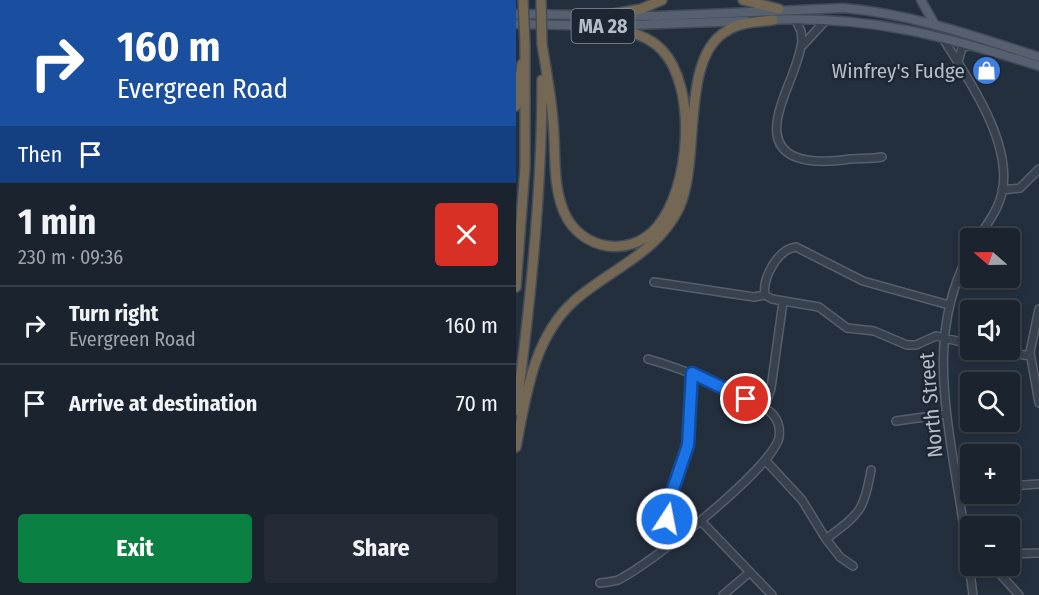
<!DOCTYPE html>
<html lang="en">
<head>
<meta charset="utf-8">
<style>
	:root { --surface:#1b232e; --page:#242b36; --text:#f1f3f6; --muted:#a0a4aa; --line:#39404a; --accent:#0b8043 }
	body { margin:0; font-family:"Fira Sans Condensed",sans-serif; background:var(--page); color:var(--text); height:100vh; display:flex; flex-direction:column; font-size:22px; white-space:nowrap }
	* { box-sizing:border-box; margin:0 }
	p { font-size:20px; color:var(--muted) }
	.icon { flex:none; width:33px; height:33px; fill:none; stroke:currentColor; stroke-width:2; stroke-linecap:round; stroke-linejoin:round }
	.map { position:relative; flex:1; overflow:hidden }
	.sheet { display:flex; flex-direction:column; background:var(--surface); width:516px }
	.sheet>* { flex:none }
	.guide { background:#1a4fa0; color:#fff; overflow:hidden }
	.needle { width:39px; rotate:290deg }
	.buttons { position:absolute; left:444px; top:228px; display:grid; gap:12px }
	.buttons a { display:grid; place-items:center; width:60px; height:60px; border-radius:6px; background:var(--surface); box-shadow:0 3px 9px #0003,0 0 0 2px var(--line); font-size:30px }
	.pin { position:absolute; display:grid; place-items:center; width:51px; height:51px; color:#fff; margin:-26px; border:3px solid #fff; border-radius:50%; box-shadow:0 2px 6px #0007 }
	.me { position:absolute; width:66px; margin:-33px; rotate:11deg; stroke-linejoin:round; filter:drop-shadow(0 0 4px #0008) }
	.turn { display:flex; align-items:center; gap:21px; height:126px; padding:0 18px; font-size:27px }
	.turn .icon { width:78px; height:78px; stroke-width:2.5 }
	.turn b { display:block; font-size:42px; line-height:51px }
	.then { display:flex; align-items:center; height:57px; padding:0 18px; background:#0003; gap:12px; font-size:22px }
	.round { display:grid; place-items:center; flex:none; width:63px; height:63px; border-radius:6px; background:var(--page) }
	.overview { display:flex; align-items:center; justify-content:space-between; height:102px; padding:0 18px }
	h1 { font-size:36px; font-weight:700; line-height:45px }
	.primary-button { display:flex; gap:12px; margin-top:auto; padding:12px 18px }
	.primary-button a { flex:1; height:69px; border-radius:6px; background:var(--accent); color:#fff; font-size:24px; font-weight:700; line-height:69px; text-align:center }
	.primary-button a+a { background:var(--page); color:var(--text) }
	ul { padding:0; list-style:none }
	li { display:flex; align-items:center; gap:18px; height:78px; padding:0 18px; border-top:2px solid var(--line) }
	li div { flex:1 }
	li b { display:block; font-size:22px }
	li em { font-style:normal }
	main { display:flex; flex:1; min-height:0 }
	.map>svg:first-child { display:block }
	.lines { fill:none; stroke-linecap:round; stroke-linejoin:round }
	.minor-casing { stroke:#565f6c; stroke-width:10 }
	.major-casing { stroke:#414a57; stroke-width:11 }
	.highway-casing { stroke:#434c59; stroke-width:12 }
	.minor { stroke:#38414e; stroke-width:7 }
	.major { stroke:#56606e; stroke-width:8 }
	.highway { stroke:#746855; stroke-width:9 }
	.highway-bridge-casing { stroke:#434c59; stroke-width:12; stroke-linecap:butt }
	.highway-bridge { stroke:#746855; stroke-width:9 }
	.route-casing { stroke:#114b97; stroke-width:15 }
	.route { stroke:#1a73e8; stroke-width:10 }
	.labels { text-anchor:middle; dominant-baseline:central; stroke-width:5; stroke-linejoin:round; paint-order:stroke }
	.shield { fill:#1d2633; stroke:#878f9c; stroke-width:1.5 }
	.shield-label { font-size:20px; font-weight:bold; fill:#b4bcc9 }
	.poi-label { font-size:21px; fill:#b4bcc9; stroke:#1d2633; text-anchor:end }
	.street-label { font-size:21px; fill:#b4bcc9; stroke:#1d2633 }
</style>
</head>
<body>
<main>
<section class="sheet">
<div class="guide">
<div class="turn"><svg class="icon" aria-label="right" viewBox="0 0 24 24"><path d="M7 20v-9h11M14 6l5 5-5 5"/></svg><div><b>160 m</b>Evergreen Road</div></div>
<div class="then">Then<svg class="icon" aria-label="arrive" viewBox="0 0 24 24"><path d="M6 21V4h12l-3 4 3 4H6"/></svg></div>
</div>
<div class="overview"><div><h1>1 min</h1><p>230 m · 09:36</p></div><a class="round" style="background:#d93025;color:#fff"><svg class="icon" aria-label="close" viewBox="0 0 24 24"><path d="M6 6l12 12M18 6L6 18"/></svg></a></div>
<ul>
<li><svg class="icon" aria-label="right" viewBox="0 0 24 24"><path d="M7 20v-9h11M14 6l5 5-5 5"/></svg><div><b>Turn right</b><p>Evergreen Road</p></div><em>160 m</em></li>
<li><svg class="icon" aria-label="arrive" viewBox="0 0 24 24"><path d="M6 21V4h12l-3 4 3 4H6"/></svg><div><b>Arrive at destination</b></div><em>70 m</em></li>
</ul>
<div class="primary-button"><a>Exit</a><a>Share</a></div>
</section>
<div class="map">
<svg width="523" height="595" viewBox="0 0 523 595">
	<rect width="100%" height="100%" fill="#242f3e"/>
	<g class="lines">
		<defs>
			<path id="minor" d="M279,19l6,12 1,10c-3,24 -17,47 -23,71 -14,53 37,52 71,47 11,-1 21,0 32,-2
				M426,37c26,42 71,105 60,156 -4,17 -15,31 -24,45
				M286,46l24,-26
				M442,62l4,-14 9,-3
				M486,190l18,-2 19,-19
				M454,252c-39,71 -27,143 -15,220 7,41 13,82 18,123
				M138,282l100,15 11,-2
				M249,295c-3,-17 13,-46 31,-48l67,34 86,24
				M249,295l7,4 47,8 28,21 27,3 33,14h9l20,-9 34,8
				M523,309l-9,43 9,51
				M476,350l38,6
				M248,408l7,-20 12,-86
				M380,421l50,-7
				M249,460l37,40 24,39c33,-25 38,-27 45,-69
				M494,486l29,-2
				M442,489l12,-1
				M185,521l71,74
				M163,538l-11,-17 -1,-11 21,-65 4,-72
				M310,539l14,18 13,9
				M494,554l29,-1
				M477,566l26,29
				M84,583c6,-1 12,-1 18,-3 33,-16 152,-110 161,-142 1,-8 0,-16 -5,-22 -14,-19 -101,-50 -126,-57
				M207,595l27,-23"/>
			<path id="major" d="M405,0l14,25
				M0,14l140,2 188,-8c68,6 130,28 195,49
				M252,20c101,-5 177,16 271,46
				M0,24l88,2 142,-5"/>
			<path id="highway" d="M227,0l36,9
				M85,16l40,-7 21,-9
				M26,44c4,26 9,51 11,77 3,29 -1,63 11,91 16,38 66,47 93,15 33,-38 41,-139 5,-177 -15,-16 -37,-19 -58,-24
				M0,106l6,-42
				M0,287l9,-120v-123
				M0,411c15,-110 26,-220 26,-331
				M0,447c10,-51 17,-109 58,-146 36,-32 83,-47 105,-93 22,-47 1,-148 46,-176 14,-10 32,-10 48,-12"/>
		</defs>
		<!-- minor casing -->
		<use href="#minor" class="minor-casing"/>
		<!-- major casing -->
		<use href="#major" class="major-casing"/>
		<!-- highway casing -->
		<use href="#highway" class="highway-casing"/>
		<!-- minor -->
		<use href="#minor" class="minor"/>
		<!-- major -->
		<use href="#major" class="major"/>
		<!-- highway -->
		<use href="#highway" class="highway"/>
		<defs>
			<path id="highway-bridge" d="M7,0l2,44
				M25,0l1,44"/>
		</defs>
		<!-- highway-bridge casing -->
		<use href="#highway-bridge" class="highway-bridge-casing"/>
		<!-- highway-bridge -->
		<use href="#highway-bridge" class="highway-bridge"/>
	</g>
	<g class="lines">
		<defs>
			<path id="route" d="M151,519l1,-15 20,-59 4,-72 54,26"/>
		</defs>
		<!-- route casing -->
		<use href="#route" class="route-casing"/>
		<!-- route -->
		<use href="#route" class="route"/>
	</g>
	<!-- icons -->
	<defs>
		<symbol id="shop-disc" viewBox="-11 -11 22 22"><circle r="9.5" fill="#3f7fe0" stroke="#1d2633"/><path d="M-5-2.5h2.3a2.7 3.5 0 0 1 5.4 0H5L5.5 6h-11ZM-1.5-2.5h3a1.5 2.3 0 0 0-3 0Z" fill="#fff"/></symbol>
	</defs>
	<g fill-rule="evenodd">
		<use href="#shop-disc" x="454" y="54" width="33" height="33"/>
	</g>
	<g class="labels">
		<!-- shield labels -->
		<rect class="shield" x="55.5" y="9" width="63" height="34" rx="4.5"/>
		<g class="shield-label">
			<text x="87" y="26">MA 28</text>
		</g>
		<!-- poi labels -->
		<g class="poi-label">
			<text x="449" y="71">Winfrey's Fudge</text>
		</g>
		<!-- street labels -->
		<g class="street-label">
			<text transform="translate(415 405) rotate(-95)">North Street</text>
		</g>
	</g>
</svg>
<div class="buttons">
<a><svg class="needle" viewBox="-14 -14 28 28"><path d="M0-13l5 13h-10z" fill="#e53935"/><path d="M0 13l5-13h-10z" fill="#a0a4aa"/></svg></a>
<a><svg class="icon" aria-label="sound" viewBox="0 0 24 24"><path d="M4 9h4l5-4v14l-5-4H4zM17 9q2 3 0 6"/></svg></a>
<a><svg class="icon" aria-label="search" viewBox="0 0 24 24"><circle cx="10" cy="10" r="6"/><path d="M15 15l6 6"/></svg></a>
<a>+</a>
<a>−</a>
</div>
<div class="pin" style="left:230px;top:399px;background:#d93025"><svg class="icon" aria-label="arrive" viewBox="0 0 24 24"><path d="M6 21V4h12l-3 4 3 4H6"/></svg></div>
<svg class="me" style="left:151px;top:519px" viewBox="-20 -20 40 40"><circle r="17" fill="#1a73e8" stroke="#fff" stroke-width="3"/><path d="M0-11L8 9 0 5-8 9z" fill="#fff"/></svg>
</div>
</main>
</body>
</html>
